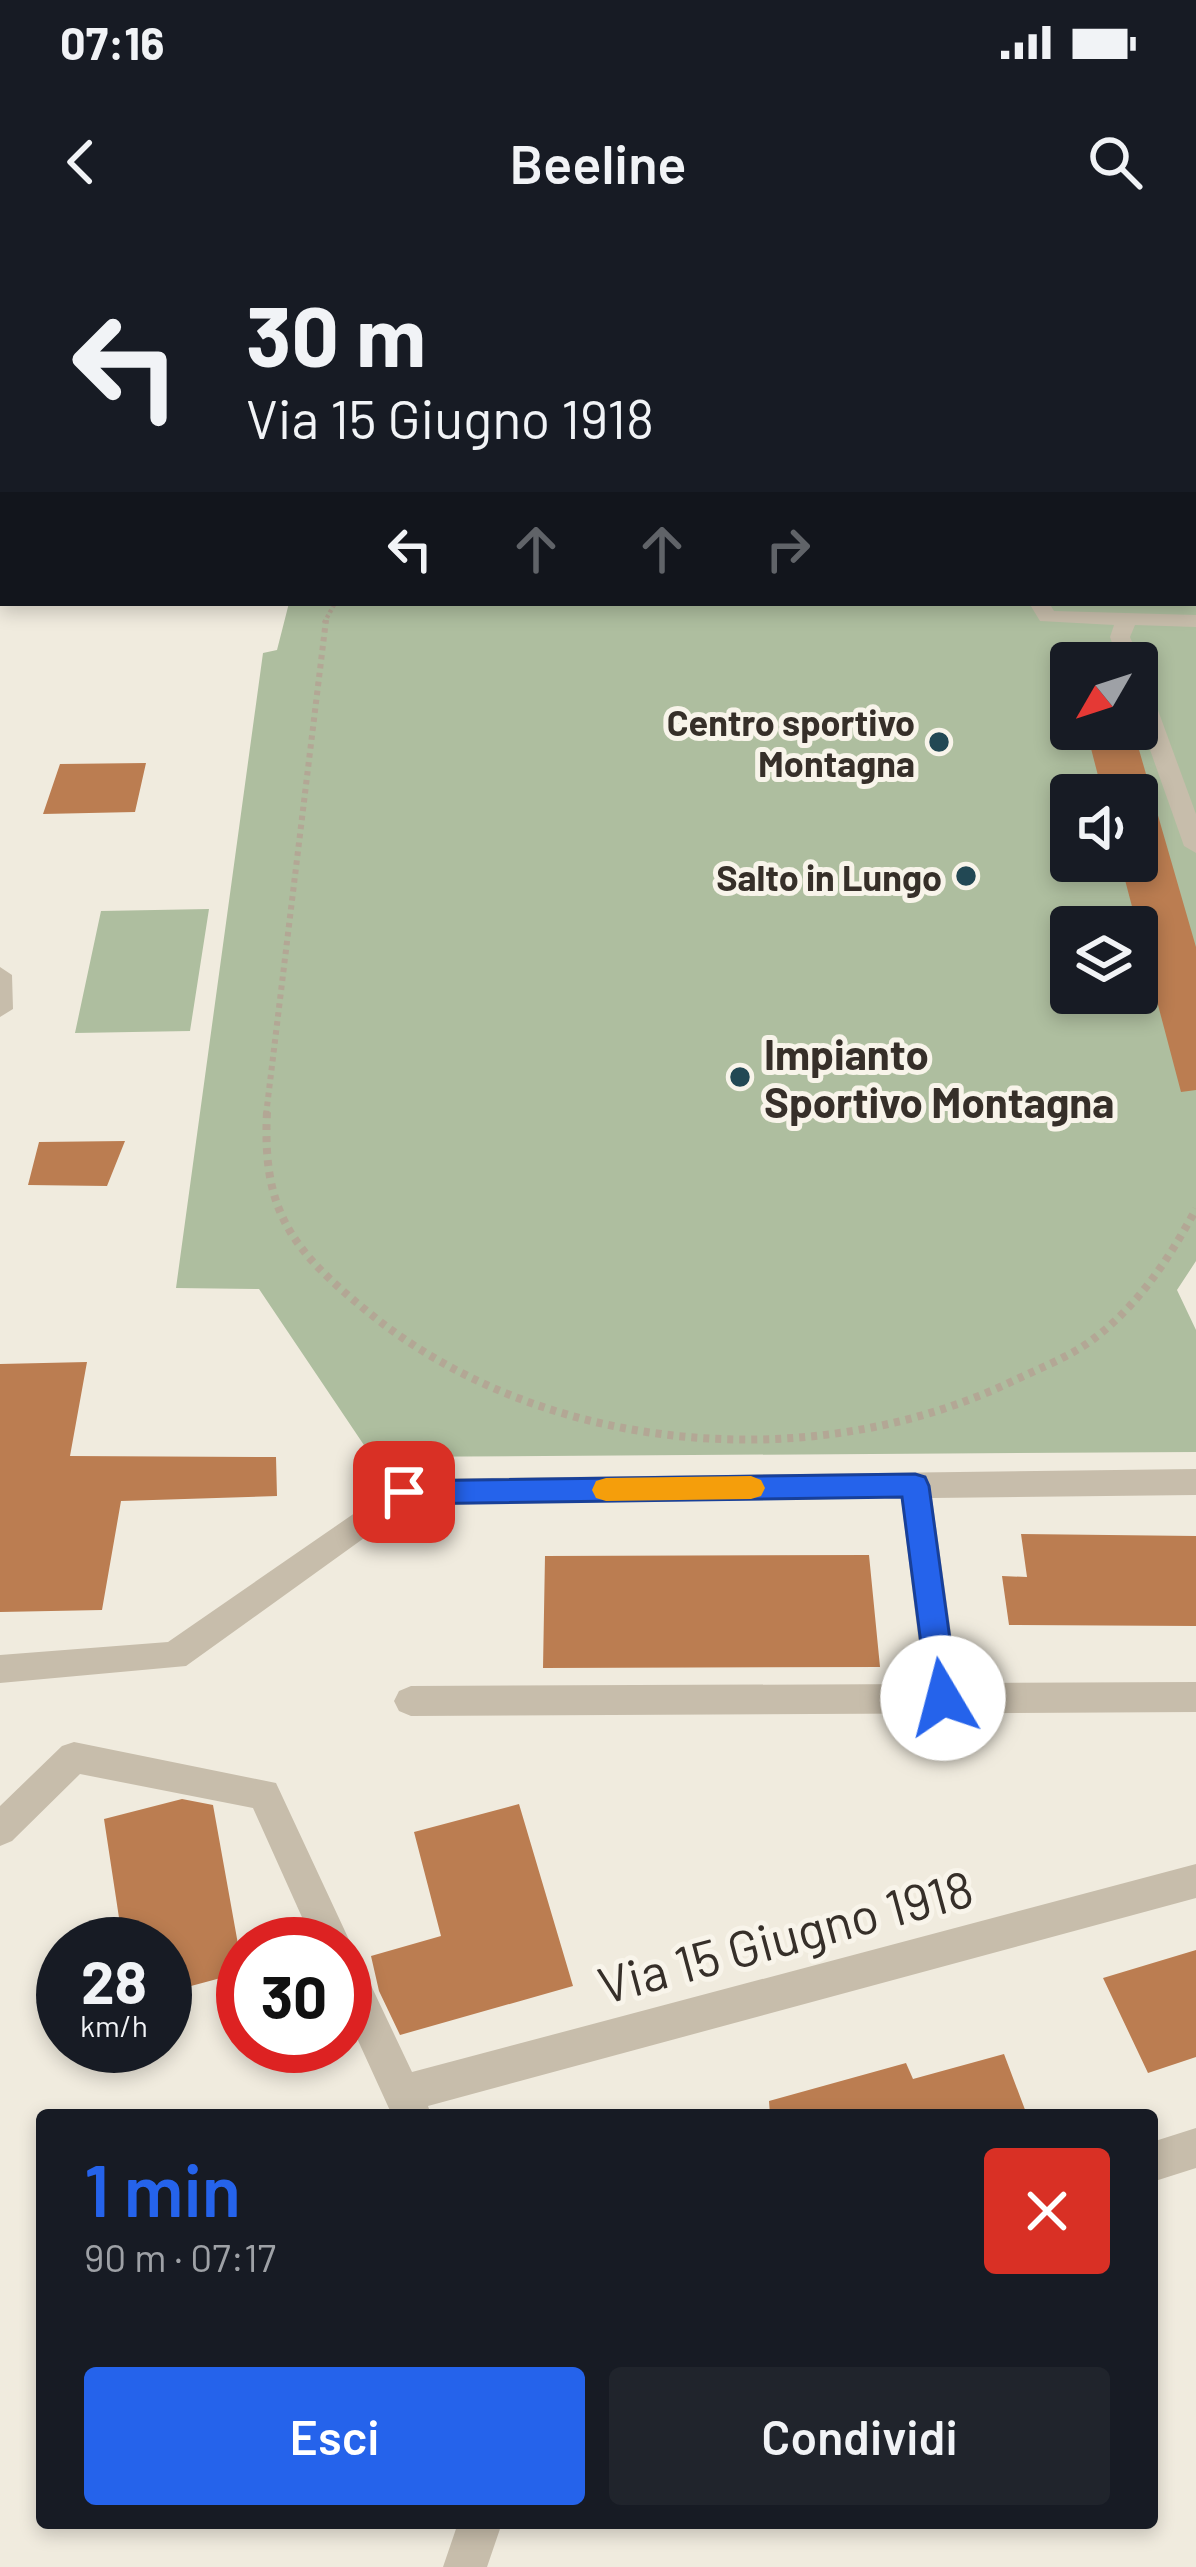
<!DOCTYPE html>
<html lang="it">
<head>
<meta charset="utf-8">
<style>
	:root { --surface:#171b24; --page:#20242c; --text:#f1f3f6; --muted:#9ea1a6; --accent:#2563eb }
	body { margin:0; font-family:Barlow,sans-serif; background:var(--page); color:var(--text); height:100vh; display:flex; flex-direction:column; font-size:45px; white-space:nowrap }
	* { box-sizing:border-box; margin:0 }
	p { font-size:39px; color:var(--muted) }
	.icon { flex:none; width:66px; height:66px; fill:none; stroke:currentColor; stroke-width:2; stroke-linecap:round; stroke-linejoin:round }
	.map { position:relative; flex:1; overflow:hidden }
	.details { position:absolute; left:36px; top:1869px; width:1122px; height:420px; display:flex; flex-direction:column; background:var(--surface); border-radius:12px; box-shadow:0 6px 18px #0003 }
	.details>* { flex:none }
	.guide { position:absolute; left:0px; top:0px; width:1197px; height:366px; box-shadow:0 6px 18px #0003; background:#171b24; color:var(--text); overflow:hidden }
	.needle { width:78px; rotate:231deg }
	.buttons { position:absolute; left:1050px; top:402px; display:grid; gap:24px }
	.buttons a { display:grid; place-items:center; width:108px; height:108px; border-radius:12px; background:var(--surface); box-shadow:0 6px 18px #0003; font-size:60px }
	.speed { position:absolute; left:36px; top:1677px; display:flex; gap:24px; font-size:60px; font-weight:700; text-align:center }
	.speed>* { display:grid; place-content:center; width:156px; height:156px; border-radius:50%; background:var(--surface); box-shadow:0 6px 18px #0003; line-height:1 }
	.speed small { font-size:30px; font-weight:400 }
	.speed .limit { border:18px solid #d22; background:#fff; color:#111 }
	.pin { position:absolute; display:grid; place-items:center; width:102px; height:102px; color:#fff; margin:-51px; border-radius:24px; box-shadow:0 6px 18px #0006 }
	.me { position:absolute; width:132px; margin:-66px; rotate:352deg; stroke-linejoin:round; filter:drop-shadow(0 0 9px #0008) }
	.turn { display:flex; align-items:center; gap:42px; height:252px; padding:0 48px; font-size:54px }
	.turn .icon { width:156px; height:156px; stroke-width:2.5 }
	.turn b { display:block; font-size:84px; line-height:102px }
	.lanes { display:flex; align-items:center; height:114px; padding:0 48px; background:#0003; justify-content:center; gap:60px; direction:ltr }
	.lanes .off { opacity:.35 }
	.round { display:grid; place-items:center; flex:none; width:126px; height:126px; border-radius:12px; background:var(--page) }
	.head { display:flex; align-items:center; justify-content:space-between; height:204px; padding:0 48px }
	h1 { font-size:72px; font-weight:600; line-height:90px; color:var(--accent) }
	.cta { display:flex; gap:24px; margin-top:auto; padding:24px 48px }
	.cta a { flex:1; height:138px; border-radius:12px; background:var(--accent); color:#fff; font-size:48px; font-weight:600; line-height:138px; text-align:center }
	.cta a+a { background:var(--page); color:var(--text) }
	.status { display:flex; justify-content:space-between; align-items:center; height:84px; padding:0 60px; background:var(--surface); direction:ltr }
	.status svg { height:33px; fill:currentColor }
	header { display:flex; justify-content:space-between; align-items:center; height:156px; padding:0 48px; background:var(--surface); font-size:54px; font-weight:600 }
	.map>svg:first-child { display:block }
	.green { fill:#aebe9f; fill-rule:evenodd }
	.building { fill:#bb7d51 }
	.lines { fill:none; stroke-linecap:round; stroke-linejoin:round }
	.path-far2 { stroke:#b3a795; stroke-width:4.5; stroke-dasharray:3 3; stroke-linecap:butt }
	.path-far1 { stroke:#b3a795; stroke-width:6; stroke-dasharray:4.5 4.5; stroke-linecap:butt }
	.path { stroke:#b3a795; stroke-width:8; stroke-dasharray:6 6; stroke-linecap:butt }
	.lane { fill:#c7bdab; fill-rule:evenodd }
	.street { fill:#c7bdab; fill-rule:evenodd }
	.route { fill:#2563eb; stroke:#184099; stroke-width:3 }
	.slow { fill:#f59e0b }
	.poi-dot { fill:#224854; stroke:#f8f4ea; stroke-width:4.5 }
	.labels { text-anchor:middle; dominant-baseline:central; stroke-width:10; stroke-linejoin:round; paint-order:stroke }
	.far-poi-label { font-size:36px; font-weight:bold; fill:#362f29; stroke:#f8f4ea; text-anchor:end }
	.poi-label { font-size:42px; font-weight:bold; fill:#362f29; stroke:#f8f4ea; text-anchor:start }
	.near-street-label { font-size:51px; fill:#362f29; stroke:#f8f4ea }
</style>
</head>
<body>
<div class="status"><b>07:16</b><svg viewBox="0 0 49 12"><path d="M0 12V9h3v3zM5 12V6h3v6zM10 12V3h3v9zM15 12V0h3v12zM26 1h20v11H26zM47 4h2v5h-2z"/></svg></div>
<header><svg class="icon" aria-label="back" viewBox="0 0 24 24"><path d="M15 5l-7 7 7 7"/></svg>Beeline<svg class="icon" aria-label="search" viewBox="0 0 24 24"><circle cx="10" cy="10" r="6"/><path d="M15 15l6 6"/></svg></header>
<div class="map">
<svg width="1196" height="2327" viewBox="0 0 1196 2327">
	<rect width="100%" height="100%" fill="#f0ebde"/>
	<!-- green -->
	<path class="green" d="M405,0h791v1021l-19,29 19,40v122l-824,5 -113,-168 -83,-1 87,-635 14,-3 12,-47h905v-360zM1071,423h66v66h-66zM1071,555h66v66h-66zM1071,687h66v66h-66z
		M209,669l-19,122 -115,2 26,-122z"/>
	<!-- building -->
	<path class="building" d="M1086,489h47l63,218v143l-15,2 -61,-231h17v-66h-34z
		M146,523l-11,49 -92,2 17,-50z
		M125,901l-18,45 -79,-1 11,-43z
		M87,1122l-17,94 206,1 1,39 -156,5 -19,109 -102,2v-248z
		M1021,1294l175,2v90l-187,-1 -7,-49 25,1z
		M869,1315l11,112 -337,1 2,-112z
		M182,1559l31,6 30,167 -78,21v-49h-42l-19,-125z
		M519,1564l54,182 -173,49 -21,-44 -8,-35 70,-20 -27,-104z
		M1196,1710v107l-48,16 -45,-95z
		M1004,1814l23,61h-257l-1,-14 137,-38 7,16z"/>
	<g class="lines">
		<!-- path-far2 -->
		<path class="path-far2" d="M324,383l11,-20"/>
		<!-- path-far1 -->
		<path class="path-far1" d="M266,875l60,-495"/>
		<!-- path -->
		<path class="path" d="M267,872c-5,100 25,138 101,200 175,143 445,166 647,68 27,-13 57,-24 81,-43 44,-34 74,-80 100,-128"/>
		<!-- lane -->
		<path class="lane" d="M896,0h16l1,3h-16z
			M0,231h3v12h-3z
			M1029,363h20l5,8 142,4v12l-61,-2 -5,12 11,26 -4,5v-5h-18l-9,-26 4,-12 -74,-4z
			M1137,437l11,6 48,131v39l-12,-7 -47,-133z"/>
		<!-- street -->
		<path class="street" d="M0,727l12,8 1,34 -13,8z
			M1196,1229v26l-264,3 26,185 238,-1v30l-785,4 -12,-5 -5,-10 5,-10 12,-5 513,-2 -23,-186 -491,7 -224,161 -186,17v-28l168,-13 236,-163z
			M74,1502l202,41 75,161 -4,10 11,4 54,114 784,-208v34l-768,208 3,9h-39l-47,-103v-68h-31l-61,-136 -173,-34 -68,67 -12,5v-40l62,-60z
			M1196,1888v40l-44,14v-40z
			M458,2283h44l-15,44h-44z"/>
	</g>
	<!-- route -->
	<path class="route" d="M915,1234l10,3 4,9 29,212 -4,9 -11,4 -11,-4 -4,-9 -26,-201 -498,7 -10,-4 -4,-8 4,-8 10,-3z"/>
	<!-- slow -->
	<path class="slow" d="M751,1236l10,4 4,8 -4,8 -10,3 -145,2 -10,-3 -4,-8 4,-9 10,-3z"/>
	<!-- markers -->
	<g class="poi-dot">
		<circle cx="939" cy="502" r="12"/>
		<circle cx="966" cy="636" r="12"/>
		<circle cx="740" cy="837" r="12"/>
	</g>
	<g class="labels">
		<!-- far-poi labels -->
		<g class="far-poi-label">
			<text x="915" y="481">Centro sportivo<tspan x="915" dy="41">Montagna</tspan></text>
			<text x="942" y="636">Salto in Lungo</text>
		</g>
		<!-- poi labels -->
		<g class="poi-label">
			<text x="764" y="813">Impianto<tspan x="764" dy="48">Sportivo Montagna</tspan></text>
		</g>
		<!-- near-street labels -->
		<g class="near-street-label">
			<text transform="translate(785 1695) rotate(-15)">Via 15 Giugno 1918</text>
		</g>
	</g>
</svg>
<div class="buttons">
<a><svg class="needle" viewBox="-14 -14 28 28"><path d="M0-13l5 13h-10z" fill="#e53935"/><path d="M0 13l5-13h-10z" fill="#9ea1a6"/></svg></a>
<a><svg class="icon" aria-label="sound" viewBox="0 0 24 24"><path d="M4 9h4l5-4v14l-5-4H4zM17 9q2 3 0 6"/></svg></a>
<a><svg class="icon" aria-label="layers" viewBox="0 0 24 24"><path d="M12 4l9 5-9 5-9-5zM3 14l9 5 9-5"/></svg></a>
</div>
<div class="speed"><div>28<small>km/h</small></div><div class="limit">30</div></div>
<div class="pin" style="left:404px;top:1252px;background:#d93025"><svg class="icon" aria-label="arrive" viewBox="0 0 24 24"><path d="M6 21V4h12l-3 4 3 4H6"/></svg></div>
<svg class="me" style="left:943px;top:1458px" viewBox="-20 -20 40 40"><circle r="19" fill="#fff"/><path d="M0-13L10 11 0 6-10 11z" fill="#2563eb"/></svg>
<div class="guide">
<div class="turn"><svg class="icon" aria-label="left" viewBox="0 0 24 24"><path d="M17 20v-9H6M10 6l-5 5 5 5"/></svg><div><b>30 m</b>Via 15 Giugno 1918</div></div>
<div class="lanes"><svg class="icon" aria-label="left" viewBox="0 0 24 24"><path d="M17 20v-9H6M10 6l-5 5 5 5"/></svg><svg class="icon off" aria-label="ahead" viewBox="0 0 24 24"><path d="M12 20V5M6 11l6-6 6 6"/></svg><svg class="icon off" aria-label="ahead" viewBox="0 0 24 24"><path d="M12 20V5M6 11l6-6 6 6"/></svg><svg class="icon off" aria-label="right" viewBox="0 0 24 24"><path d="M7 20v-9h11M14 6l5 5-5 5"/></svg></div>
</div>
<section class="details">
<div class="head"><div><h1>1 min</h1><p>90 m · 07:17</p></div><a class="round" style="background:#d93025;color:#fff"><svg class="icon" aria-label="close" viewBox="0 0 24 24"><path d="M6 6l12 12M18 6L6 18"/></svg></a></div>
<div class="cta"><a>Esci</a><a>Condividi</a></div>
</section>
</div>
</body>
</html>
